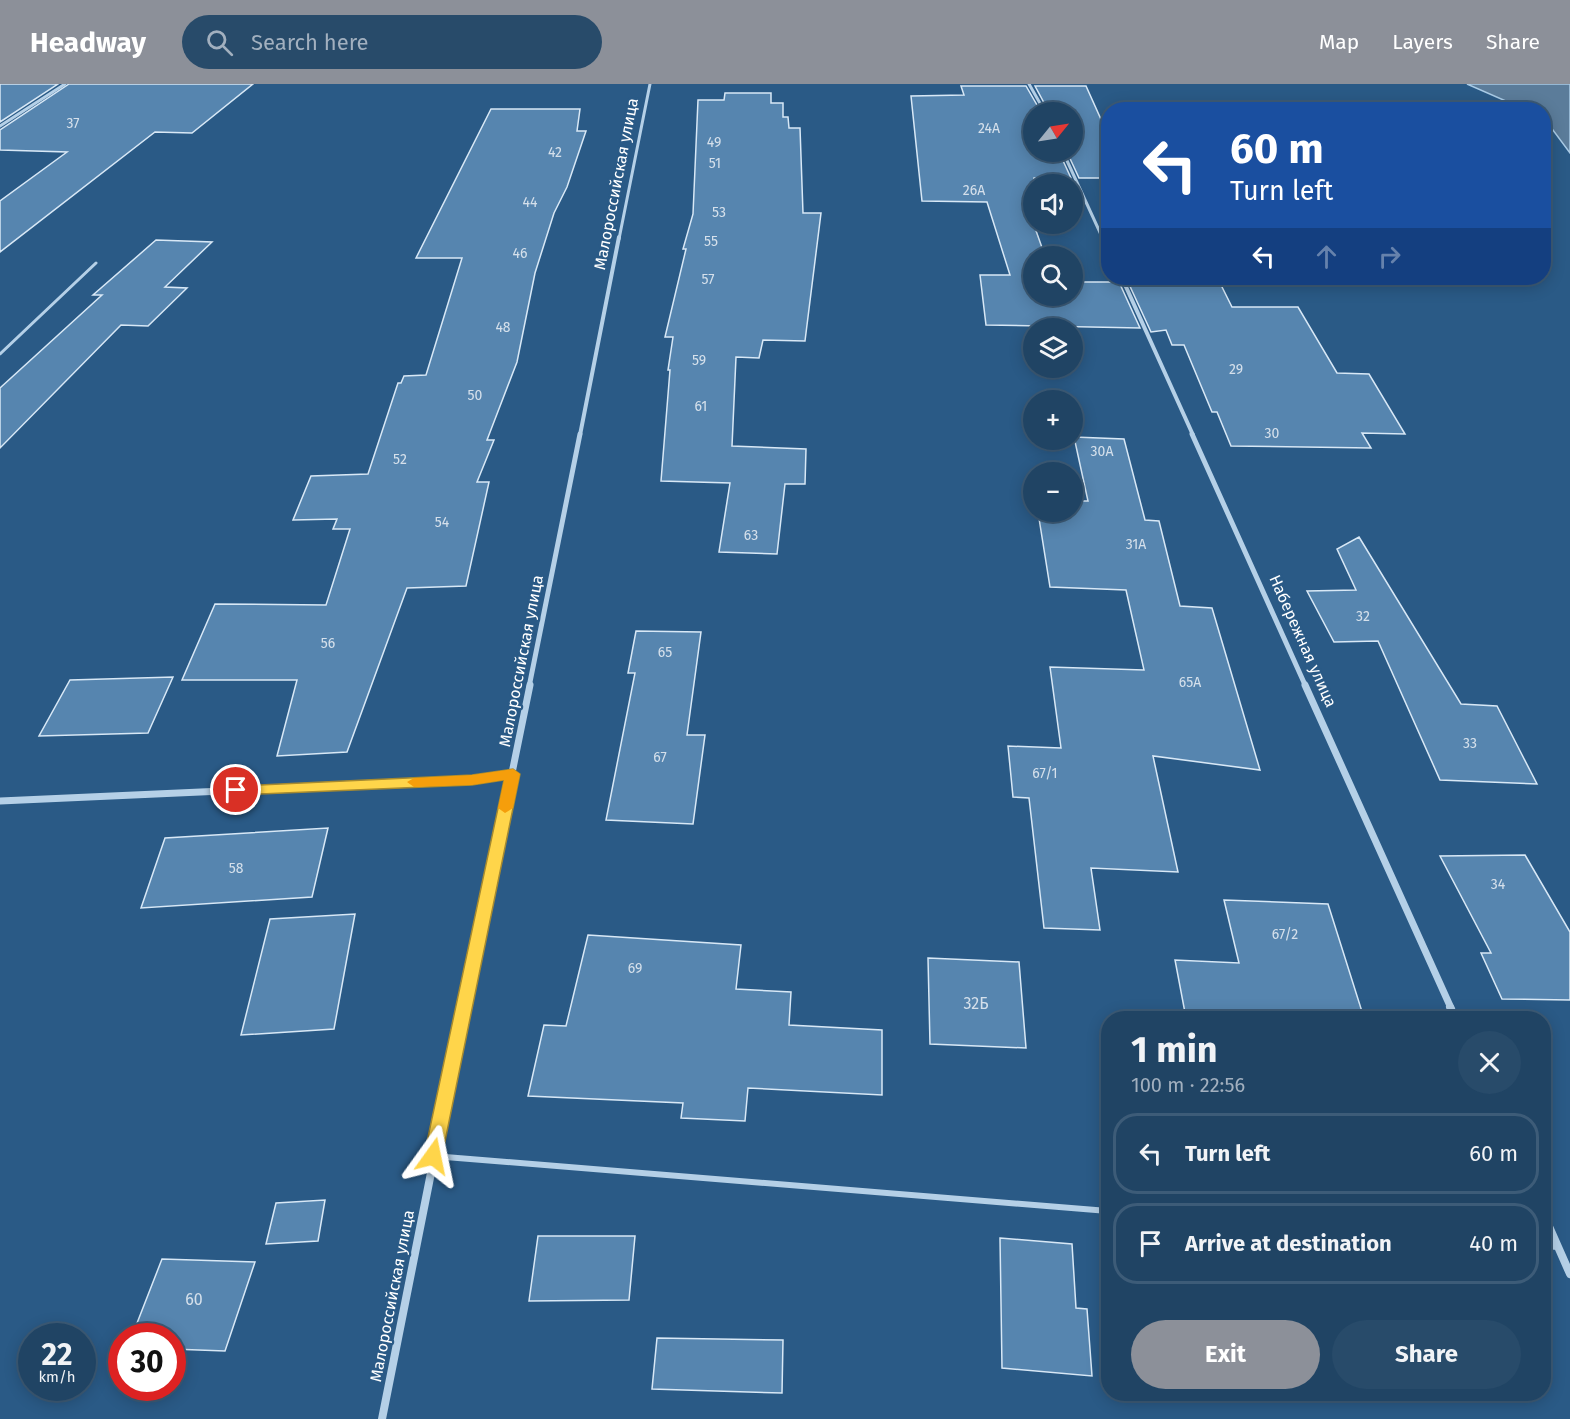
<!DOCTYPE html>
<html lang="en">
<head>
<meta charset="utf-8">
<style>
	:root { --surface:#204464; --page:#284b6a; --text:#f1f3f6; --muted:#a2b0bf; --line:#3d5c78; --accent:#8c9099 }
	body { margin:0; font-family:"Fira Sans",sans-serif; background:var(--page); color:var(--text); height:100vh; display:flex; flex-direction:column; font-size:22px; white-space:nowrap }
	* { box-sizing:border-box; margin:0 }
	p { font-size:20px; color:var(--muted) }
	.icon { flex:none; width:33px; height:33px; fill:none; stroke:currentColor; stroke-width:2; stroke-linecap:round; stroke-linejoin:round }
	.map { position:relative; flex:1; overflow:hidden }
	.sheet { position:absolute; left:1101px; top:927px; width:450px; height:390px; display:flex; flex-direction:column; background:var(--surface); border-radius:24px; box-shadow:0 3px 15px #0003,0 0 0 2px var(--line) }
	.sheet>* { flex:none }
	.guide { position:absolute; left:1101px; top:18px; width:450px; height:183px; border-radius:24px; box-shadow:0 3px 15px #0003,0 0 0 2px var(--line); background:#1a4fa0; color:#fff; overflow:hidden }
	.needle { width:39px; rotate:60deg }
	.controls { position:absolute; left:1023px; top:18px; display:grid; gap:12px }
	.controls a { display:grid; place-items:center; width:60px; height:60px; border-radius:50%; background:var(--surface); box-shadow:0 3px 15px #0003,0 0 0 2px var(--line); font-size:30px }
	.speed { position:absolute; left:18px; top:1239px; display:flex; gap:12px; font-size:30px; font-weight:700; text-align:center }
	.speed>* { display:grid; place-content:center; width:78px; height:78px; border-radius:50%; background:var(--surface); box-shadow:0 3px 15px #0003,0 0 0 2px var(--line); line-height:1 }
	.speed small { font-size:15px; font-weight:400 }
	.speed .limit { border:9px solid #d22; background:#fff; color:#111 }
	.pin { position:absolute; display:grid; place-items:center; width:51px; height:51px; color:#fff; margin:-26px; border:3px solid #fff; border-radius:50%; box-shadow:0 2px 6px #0007 }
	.me { position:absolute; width:66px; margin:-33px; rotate:12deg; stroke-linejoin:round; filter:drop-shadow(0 0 4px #0008) }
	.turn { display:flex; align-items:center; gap:21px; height:126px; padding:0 30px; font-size:27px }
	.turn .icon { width:78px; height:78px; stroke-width:2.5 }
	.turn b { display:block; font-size:42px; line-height:51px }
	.lanes { display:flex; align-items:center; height:57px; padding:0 30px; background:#0003; justify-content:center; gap:30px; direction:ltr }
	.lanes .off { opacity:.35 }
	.round { display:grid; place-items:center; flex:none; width:63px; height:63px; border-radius:32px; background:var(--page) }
	.headline { display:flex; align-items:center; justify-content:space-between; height:102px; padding:0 30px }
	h1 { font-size:36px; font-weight:700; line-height:45px }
	.primary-button { display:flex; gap:12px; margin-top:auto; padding:12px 30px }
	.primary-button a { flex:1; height:69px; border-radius:36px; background:var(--accent); color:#fff; font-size:24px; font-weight:700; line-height:69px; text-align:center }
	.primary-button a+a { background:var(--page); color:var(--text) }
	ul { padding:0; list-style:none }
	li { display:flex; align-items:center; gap:18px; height:81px; margin:0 12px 9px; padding:0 18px; border:3px solid var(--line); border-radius:24px }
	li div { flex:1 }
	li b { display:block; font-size:22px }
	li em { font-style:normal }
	header { display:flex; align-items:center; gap:36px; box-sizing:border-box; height:84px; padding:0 30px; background:var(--accent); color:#fff }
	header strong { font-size:28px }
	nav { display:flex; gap:33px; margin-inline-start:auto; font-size:21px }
	.search { width:420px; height:54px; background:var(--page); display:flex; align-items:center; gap:15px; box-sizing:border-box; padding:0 21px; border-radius:33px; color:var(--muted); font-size:22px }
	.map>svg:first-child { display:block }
	.water { fill:#5b7c9a; stroke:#aacce7; stroke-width:1.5 }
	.building { fill:#5685af; stroke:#d8e8f6; stroke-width:1.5 }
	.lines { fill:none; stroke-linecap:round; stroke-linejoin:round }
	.service-far1 { stroke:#b5d0e7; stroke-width:3 }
	.service { stroke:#b5d0e7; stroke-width:6 }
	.minor-far4 { stroke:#b5d0e7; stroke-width:3 }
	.minor-far3 { stroke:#b5d0e7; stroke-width:4 }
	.minor-far2 { stroke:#b5d0e7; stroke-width:5 }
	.minor-far1 { stroke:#b5d0e7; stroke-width:7 }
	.minor { stroke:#b5d0e7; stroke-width:8 }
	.route { fill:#ffd54a; stroke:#a68a30; stroke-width:1.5 }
	.slow { fill:#f59e0b }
	.labels { text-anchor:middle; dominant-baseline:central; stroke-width:4.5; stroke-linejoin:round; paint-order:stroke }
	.number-label { font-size:14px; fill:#d5e0eb }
	.street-label { font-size:16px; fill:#fff; stroke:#2a5a86 }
	.near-number-label { font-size:16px; fill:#d5e0eb }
</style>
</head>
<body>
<header>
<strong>Headway</strong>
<div class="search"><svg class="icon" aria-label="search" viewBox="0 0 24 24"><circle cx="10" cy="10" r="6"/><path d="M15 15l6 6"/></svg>Search here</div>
<nav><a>Map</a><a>Layers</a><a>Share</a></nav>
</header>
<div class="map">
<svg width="1570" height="1335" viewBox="0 0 1570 1335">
	<rect width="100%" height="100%" fill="#2a5a86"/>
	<!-- water -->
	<path class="water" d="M1467,0h103v69l-26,-35v-8l-20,-1z"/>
	<!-- building -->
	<path class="building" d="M0,0h58l-58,38z
		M69,0h184l-61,49 -37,-1 -155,120v-51l67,-49 -67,-2v-20z
		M961,2h65l15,26h-7v40h25l12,26h-37v47l11,31h-11v40h38v-14h47l21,46 -154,-3 -6,-50h30l-23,-73 -65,-1 -11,-105 53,-1z
		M1035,2h51l22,49v43h-29l-12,-26h5v-40h-23z
		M725,9h46v10h12v14h5l1,11h11l3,85h18l-16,128 -42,-1 -4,18 -23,-1 -4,89 74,3 -1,35h-20l-8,70 -58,-2 11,-69 -69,-2 9,-111h-2l5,-33h-8l21,-88h-3l10,-35 5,-114h26z
		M491,25h89l-3,22h9l-19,56 -13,26 -19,60 -18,89 -30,78h7l-17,42h12l-23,104 -59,2 -60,164 -70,4 20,-76h-115l33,-76 111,1 24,-76h-17l4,-10 -44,1 18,-44 57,-2 30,-91h3l3,-7 22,-1 36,-117h-46z
		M156,156l56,2 -47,45 22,1 -39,38 -27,-1 -121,123v-60l102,-93h-9z
		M1133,197h86l13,26h66l39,66 32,1 36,60 -43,-1 9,15 -140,-2 -14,-34h-5l-28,-67h-12l-6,-15 -15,2 -23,-50z
		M1074,353l50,2 21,81 14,1 21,85 32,2 48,162 -107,-14 25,116 -87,-4 9,62 -56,-2 -15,-130 -16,-1 -5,-51 53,2 -11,-81 94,3 -18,-80 -76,-3 -12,-75h34v-11h16z
		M1359,453l102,167 36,2 40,78 -97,-4 -62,-139 -44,1 -27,-51 49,-1 -19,-41z
		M636,547l65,1 -14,103h18l-12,89 -87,-4 29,-147h-7z
		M173,593l-25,56 -109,3 31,-56z
		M328,744l-16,69 -171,11 24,-70z
		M1525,771l45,77v68l-68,-1 -21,-46h10l-51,-97z
		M1224,816l104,4 36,114h-178l-11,-58 64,3z
		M355,830l-21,115 -93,6 29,-116z
		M588,851l153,10 -5,44 55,3 -2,33 93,5v65l-134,-7 -3,33 -64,-3 2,-15 -155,-7 16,-71 22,1z
		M928,874l91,4 7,86 -96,-4z
		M325,1116l-7,41 -52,3 10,-41z
		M538,1152h97l-6,64 -100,1z
		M1000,1154l72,6 4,64 11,1 5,67 -90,-8z
		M162,1175l93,3 -30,89 -53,-2v-13h-40z
		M657,1254l126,2 -1,53 -130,-4z"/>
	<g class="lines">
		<!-- service-far1 -->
		<path class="service-far1" d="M0,270l96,-91"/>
		<!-- service -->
		<path class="service" d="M433,1072l675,55
			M1544,1162l14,1"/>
		<!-- minor-far4 -->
		<path class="minor-far4" d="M1029,0l16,28
			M0,42l65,-42
			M1063,68l40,87
			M619,155l31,-155"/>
		<!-- minor-far3 -->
		<path class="minor-far3" d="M1102,153l6,12
			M1122,194l71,157
			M580,351l39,-198"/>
		<!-- minor-far2 -->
		<path class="minor-far2" d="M1192,350l114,253
			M529,603l51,-253"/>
		<!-- minor-far1 -->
		<path class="minor-far1" d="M1305,601l146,323
			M0,717l472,-21 40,-6
			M464,924l66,-323"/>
		<!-- minor -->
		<path class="minor" d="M1450,923l5,11
			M1544,1131l26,59
			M382,1335l82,-412"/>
	</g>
	<!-- route -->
	<path class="route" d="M513,685l7,5 -78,382 -3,6 -6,2 -7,-2 -2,-6 80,-376 -32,5 -236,10 -7,-5 7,-4 236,-11z"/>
	<!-- slow -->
	<path class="slow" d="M513,685l7,5 -7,34 -8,5 -7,-5 6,-28 -32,5 -58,2 -7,-5 7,-4 58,-3z"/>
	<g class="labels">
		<!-- number labels -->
		<g class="number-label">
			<text x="73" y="39">37</text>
			<text x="989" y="44">24А</text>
			<text x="714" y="58">49</text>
			<text x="555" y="68">42</text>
			<text x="715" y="79">51</text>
			<text x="974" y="106">26А</text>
			<text x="530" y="118">44</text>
			<text x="719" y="128">53</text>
			<text x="711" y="157">55</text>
			<text x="520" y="169">46</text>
			<text x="708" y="195">57</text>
			<text x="503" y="243">48</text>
			<text x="699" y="276">59</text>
			<text x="1236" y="285">29</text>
			<text x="475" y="311">50</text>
			<text x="701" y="322">61</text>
			<text x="1272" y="349">30</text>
			<text x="1102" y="367">30А</text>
			<text x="400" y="375">52</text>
			<text x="442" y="438">54</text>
			<text x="751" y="451">63</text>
			<text x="1136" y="460">31А</text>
			<text x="1363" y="532">32</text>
			<text x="328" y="559">56</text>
			<text x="665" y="568">65</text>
			<text x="1190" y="598">65А</text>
			<text x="1470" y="659">33</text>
			<text x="660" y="673">67</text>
			<text x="1045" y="689">67/1</text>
			<text x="236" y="784">58</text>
			<text x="1498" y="800">34</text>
			<text x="1285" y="850">67/2</text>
			<text x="635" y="884">69</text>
		</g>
		<!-- street labels -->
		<g class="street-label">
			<text transform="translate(616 100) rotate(-79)">Малороссийская улица</text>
			<text transform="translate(1303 557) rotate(66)">Набережная улица</text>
			<text transform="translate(521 577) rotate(-79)">Малороссийская улица</text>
			<text transform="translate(392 1212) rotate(-79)">Малороссийская улица</text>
		</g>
		<!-- near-number labels -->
		<g class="near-number-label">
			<text x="976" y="919">32Б</text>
			<text x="194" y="1215">60</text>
		</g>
	</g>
</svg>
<div class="controls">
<a><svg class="needle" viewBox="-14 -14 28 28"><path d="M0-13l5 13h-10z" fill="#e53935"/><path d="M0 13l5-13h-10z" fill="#a2b0bf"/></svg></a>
<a><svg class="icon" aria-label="sound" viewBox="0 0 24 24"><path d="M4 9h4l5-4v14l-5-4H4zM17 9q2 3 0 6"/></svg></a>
<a><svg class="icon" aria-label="search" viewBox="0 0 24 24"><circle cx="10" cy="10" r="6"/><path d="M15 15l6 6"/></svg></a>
<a><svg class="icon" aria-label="layers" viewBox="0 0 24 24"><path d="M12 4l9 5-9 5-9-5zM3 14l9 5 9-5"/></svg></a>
<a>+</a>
<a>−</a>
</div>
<div class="speed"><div>22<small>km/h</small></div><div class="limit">30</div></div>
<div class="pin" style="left:236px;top:706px;background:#d93025"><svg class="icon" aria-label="arrive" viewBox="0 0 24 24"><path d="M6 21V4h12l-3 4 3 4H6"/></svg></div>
<svg class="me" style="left:433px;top:1072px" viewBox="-20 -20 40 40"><path d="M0-17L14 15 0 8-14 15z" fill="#ffd54a" stroke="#fff" stroke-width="4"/></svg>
<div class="guide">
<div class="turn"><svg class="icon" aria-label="left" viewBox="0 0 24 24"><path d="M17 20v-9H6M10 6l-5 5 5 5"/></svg><div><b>60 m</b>Turn left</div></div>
<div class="lanes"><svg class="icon" aria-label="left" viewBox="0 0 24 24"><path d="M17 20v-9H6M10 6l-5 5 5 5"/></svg><svg class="icon off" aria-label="ahead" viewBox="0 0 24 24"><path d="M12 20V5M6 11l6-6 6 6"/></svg><svg class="icon off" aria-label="right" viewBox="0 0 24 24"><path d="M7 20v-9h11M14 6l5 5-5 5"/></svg></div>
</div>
<section class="sheet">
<div class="headline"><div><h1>1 min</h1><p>100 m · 22:56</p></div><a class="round"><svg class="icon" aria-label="close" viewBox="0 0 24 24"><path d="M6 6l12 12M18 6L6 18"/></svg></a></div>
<ul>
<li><svg class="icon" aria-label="left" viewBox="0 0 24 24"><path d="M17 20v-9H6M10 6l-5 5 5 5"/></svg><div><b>Turn left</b></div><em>60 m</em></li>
<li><svg class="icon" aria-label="arrive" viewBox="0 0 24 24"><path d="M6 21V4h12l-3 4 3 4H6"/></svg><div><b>Arrive at destination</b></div><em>40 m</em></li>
</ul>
<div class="primary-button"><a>Exit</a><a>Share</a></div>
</section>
</div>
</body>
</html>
